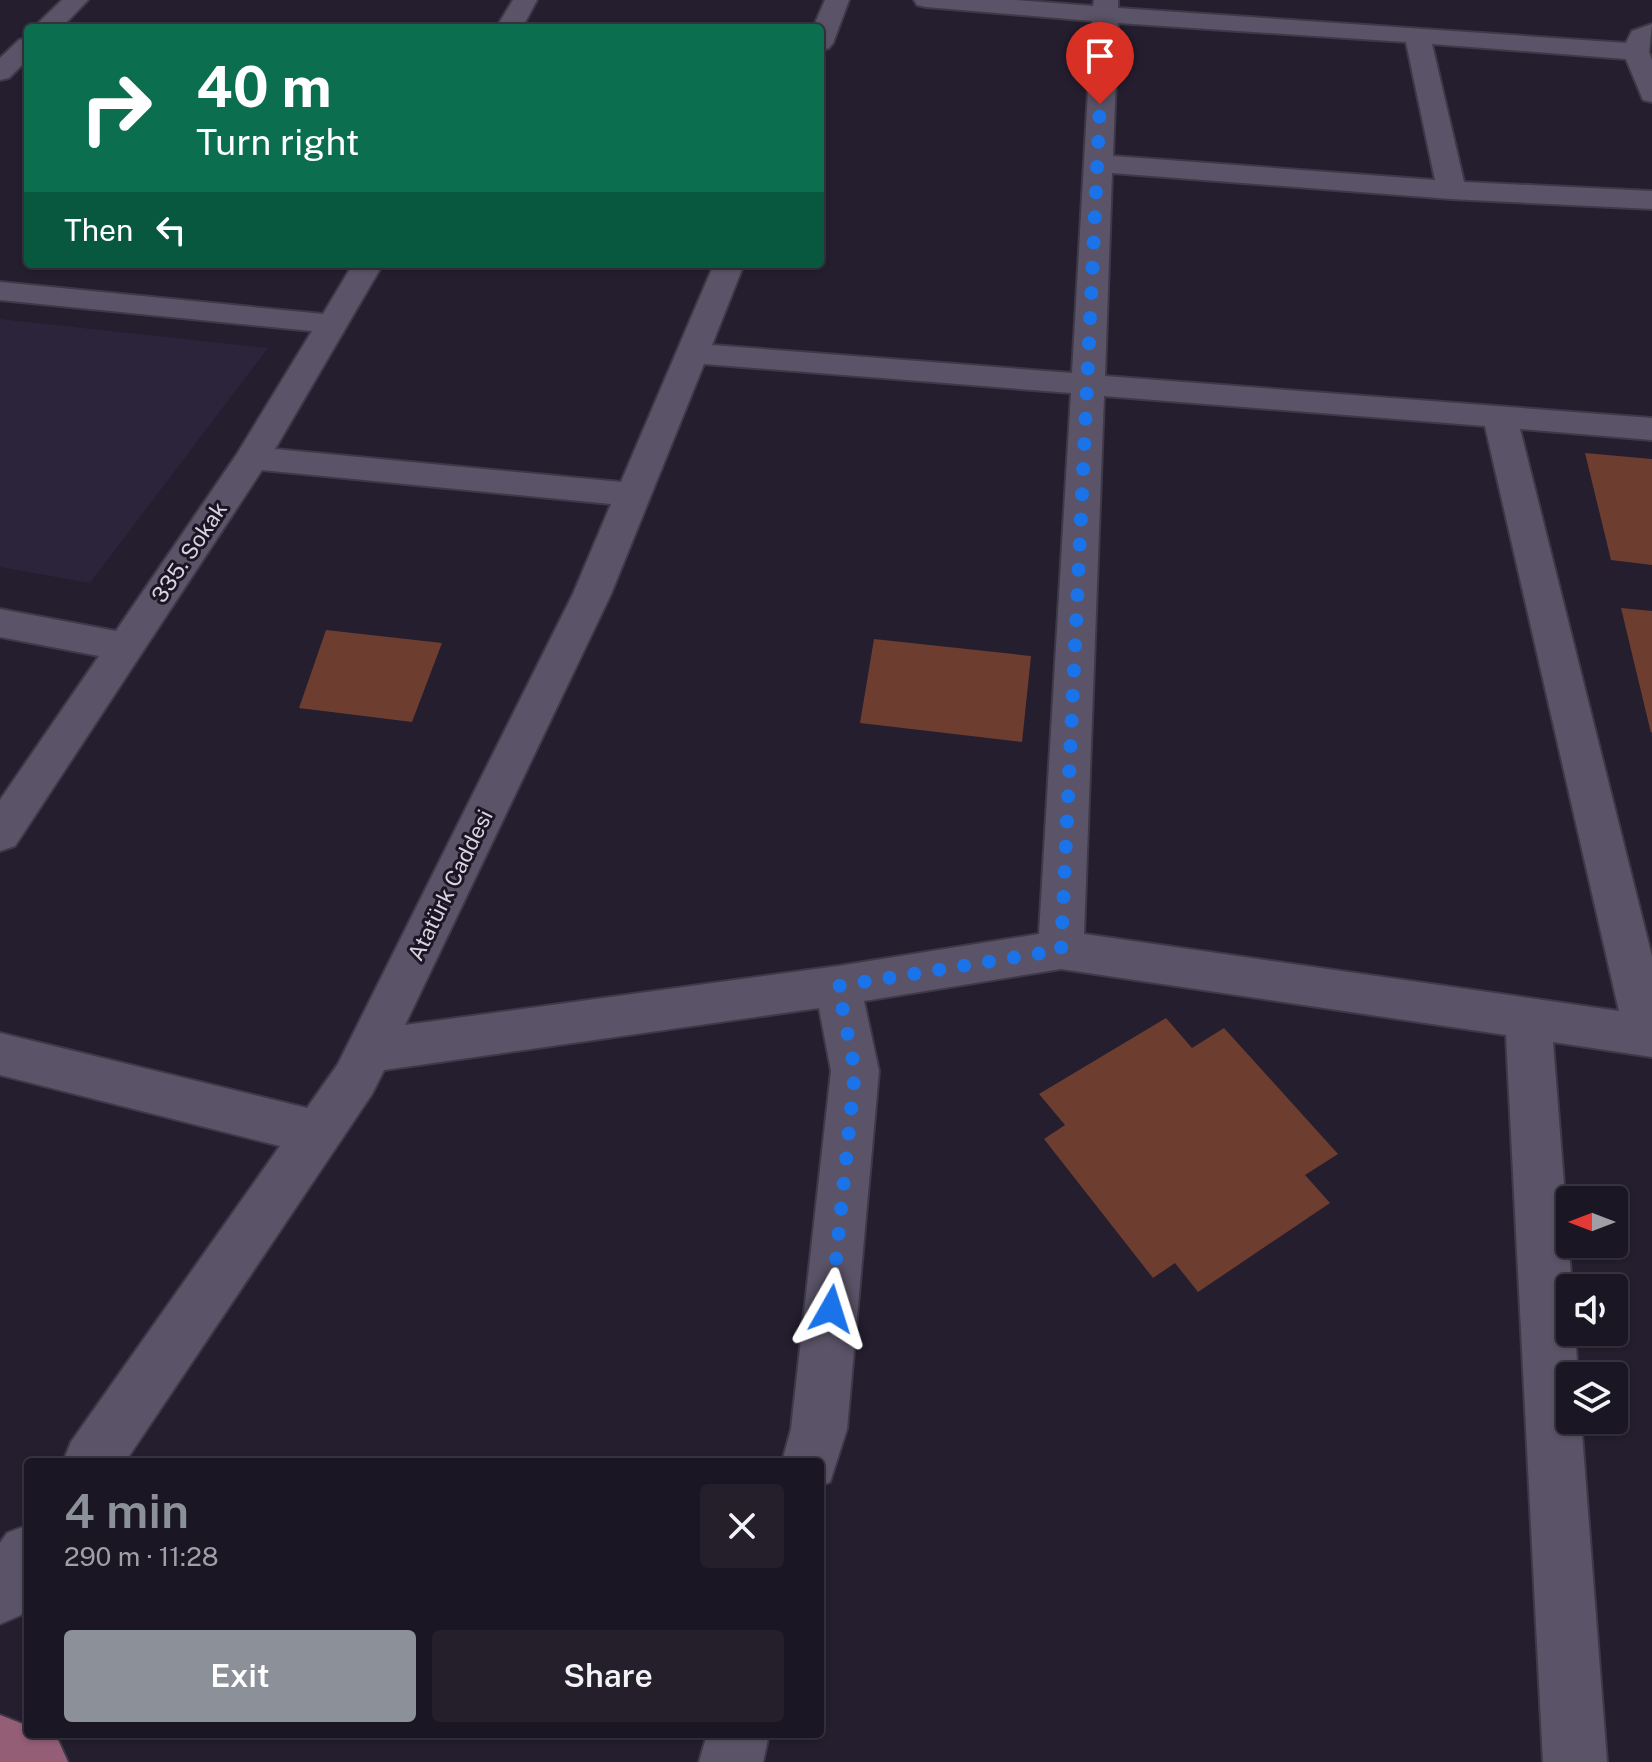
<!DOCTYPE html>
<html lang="en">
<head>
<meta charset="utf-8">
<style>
	:root { --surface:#1b1623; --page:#241f2b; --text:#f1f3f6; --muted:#a09fa6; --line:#393541; --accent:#8c9099 }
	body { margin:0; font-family:"Public Sans",sans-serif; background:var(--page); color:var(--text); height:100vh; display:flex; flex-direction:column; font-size:30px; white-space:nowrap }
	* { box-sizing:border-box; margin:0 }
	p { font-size:26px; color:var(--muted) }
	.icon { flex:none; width:44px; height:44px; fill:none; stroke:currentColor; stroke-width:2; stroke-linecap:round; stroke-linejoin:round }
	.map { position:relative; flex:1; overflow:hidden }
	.panel { position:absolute; left:24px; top:1458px; width:800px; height:280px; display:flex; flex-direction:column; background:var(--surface); border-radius:8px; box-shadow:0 2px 6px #0004,0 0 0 2px var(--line) }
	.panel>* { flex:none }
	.hud { position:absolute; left:24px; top:24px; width:800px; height:244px; border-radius:8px; box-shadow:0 2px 6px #0004,0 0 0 2px var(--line); background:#0b6e4f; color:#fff; overflow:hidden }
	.needle { width:52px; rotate:270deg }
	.tools { position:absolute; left:1556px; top:1186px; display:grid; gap:16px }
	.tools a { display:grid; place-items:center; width:72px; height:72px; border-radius:8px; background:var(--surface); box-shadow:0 2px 6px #0004,0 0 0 2px var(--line); font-size:40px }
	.pin { position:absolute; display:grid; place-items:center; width:68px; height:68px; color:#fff; margin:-82px -34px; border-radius:50% 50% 50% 0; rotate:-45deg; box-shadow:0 0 8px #0007 }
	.pin .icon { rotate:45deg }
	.me { position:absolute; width:88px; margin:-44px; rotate:6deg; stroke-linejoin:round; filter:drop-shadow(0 0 6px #0008) }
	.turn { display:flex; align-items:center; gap:28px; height:168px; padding:0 40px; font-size:36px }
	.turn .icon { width:104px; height:104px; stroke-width:2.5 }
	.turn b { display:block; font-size:56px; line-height:68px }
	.then { display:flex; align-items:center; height:76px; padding:0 40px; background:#0003; gap:16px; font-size:30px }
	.round { display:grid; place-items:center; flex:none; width:84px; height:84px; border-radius:8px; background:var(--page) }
	.head { display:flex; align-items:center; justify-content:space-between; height:136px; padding:0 40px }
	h1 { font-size:48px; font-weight:600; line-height:60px; color:var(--accent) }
	.action { display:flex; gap:16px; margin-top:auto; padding:16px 40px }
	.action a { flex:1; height:92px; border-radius:8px; background:var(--accent); color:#fff; font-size:32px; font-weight:600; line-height:92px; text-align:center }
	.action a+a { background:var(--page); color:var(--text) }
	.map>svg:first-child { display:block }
	.built { fill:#2c243b }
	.building { fill:#6d3d30 }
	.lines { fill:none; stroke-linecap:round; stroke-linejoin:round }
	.minor-casing { stroke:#3d3947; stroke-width:4 }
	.major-casing { stroke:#3d3947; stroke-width:4 }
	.minor { fill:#5b5468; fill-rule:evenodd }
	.major { fill:#935e76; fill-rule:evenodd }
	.route { stroke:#1a73e8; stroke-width:14; stroke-dasharray:0 25.2 }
	.labels { text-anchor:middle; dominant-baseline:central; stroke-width:6; stroke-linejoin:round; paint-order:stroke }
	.street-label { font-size:22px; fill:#d7d4df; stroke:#1b1525 }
</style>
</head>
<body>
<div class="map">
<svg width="1652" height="1762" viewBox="0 0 1652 1762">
	<rect width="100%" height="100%" fill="#241e2f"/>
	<!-- built -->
	<path class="built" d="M0,319l268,29 -178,235 -90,-16z"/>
	<!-- building -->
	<path class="building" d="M1585,453l67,6v106l-41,-5z
		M1621,608l31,3v121l-1,1z
		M326,630l116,13 -30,79 -113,-14z
		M874,639l157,17 -9,86 -162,-19z
		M1166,1018l26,30 32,-20 114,126 -33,21 25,28 -132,89 -23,-29 -22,15 -109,-139 21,-14 -26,-31z"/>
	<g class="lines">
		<defs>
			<path id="minor" d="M62,0h26l-27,28h-28z
				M513,0h24l-15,28h-26z
				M825,0h24l-16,43 -4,5 -9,3v-23h-7z
				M914,0h101l78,6 1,-6h24v8l508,35 6,-12 20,-7 -3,28 3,8v42l-9,-2 -17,-41 -194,-15 32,138 188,9v18l-201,-10 -339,-26 -7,203 547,42v22l-132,-11 132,528v100l-99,-15 19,246 -2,44h5l3,44h-8v44h11l26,342h-64l-37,-727 -445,-66 -197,32 15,70 -32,358 -17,53 -10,4v-24h-38l9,-33 40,-358 -12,-63 -435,62 -12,24 -247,368h-62l8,-20 209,-296 -280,-71v-42l307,75 31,-44 235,-470 38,-90 -349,-34 -247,376 -15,5v-51l99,-144 -99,-19v-28l116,22 121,-177 75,-123 -312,-31v-18l323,32 30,-50h30l-108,185 346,33 93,-218h30l-32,81 360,28 20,-352 -166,-14 -9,-2zM1118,23l288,19 29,138 -322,-24zM704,364l367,29 -32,541 -201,32 -433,59 206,-431zM1104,396l381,30 134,585 -535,-77z
				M28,37v22l-19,19 -9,2v-22l19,-18z
				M28,1525v80l-7,10 -21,9v-81l7,-10z
				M707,1734h62l-6,28h-64z"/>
			<path id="major" d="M0,1715l28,11v8h18l12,6 10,22h-68z"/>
		</defs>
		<!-- minor casing -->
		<use href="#minor" class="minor-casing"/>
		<!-- major casing -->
		<use href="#major" class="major-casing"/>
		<!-- minor -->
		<use href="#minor" class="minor"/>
		<!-- major -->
		<use href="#major" class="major"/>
	</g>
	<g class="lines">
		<!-- route -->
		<path class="route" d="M831,1309l24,-238 -17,-85 223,-36 39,-846"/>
	</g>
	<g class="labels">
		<!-- street labels -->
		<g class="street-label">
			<text transform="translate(189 552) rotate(-56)">335. Sokak</text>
			<text transform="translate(450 885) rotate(-64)">Atatürk Caddesi</text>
		</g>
	</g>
</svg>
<div class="tools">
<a><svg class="needle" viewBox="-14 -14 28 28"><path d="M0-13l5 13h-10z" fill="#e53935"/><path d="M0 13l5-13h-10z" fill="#a09fa6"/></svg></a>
<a><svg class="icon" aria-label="sound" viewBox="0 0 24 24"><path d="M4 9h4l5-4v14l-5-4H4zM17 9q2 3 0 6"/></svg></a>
<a><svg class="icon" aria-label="layers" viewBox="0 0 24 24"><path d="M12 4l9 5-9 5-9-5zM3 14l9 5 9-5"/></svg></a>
</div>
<div class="pin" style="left:1100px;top:104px;background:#d93025"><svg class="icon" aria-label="arrive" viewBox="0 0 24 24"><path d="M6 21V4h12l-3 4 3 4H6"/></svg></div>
<svg class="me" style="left:831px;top:1309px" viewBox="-20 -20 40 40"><path d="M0-17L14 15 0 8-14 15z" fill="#1a73e8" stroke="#fff" stroke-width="4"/></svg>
<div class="hud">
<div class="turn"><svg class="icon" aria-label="right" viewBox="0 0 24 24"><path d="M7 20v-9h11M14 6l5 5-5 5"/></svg><div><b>40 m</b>Turn right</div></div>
<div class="then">Then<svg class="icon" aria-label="left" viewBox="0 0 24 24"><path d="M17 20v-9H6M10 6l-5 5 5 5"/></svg></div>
</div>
<section class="panel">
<div class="head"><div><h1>4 min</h1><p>290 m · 11:28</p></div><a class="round"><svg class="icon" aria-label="close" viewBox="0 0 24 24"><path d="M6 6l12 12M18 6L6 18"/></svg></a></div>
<div class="action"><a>Exit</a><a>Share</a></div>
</section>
</div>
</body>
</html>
